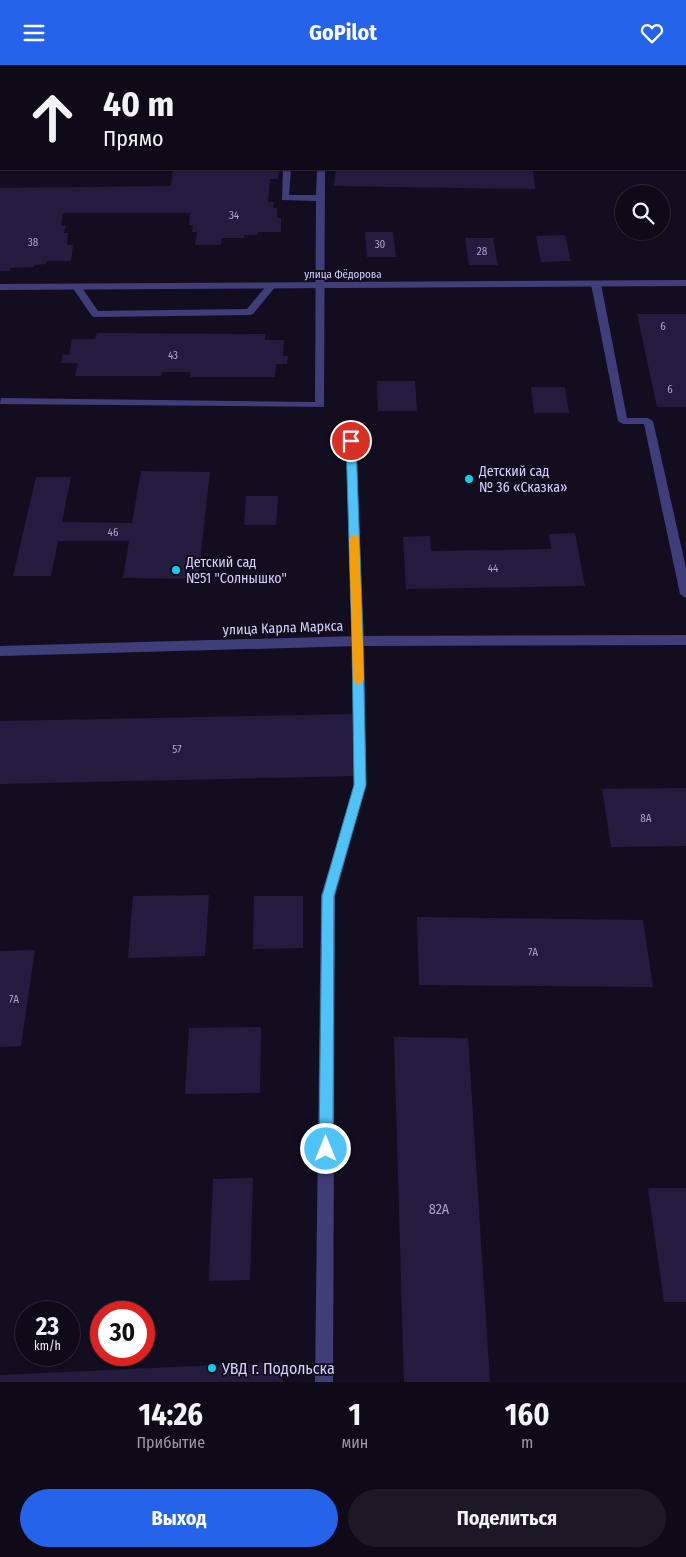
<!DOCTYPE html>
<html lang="ru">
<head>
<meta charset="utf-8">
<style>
	:root { --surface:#0e0a18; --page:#1c1825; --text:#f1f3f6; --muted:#9b9aa2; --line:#2e2b37; --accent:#2563eb }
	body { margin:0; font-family:"Fira Sans Condensed",sans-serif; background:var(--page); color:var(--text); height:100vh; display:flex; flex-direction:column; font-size:19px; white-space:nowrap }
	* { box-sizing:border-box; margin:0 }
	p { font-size:16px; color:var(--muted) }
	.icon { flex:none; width:28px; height:28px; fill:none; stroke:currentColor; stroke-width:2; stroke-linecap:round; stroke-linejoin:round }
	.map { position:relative; height:1317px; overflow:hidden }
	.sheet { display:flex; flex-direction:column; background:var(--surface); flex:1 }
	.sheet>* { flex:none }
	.top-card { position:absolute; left:0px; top:0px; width:686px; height:105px; box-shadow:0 1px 4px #0004,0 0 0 1px var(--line); background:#0e0a18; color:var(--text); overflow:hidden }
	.fabs { position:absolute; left:615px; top:120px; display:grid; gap:10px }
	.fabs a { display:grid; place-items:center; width:55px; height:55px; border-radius:50%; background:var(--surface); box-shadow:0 1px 4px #0004,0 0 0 1px var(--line); font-size:25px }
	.speed { position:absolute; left:15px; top:1236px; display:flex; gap:10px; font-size:25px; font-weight:700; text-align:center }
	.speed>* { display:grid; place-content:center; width:65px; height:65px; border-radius:50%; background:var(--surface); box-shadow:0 1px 4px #0004,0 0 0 1px var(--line); line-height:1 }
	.speed small { font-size:12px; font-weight:400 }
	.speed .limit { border:8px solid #d22; background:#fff; color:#111 }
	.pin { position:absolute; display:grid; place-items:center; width:42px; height:42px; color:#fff; margin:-21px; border:2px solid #fff; border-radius:50%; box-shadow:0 1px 5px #0007 }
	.me { position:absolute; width:55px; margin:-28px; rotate:0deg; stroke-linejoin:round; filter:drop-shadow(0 0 4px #0008) }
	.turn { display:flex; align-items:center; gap:18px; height:105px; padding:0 20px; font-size:22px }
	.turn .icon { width:65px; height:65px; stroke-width:2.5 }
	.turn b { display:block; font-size:35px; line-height:42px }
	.eta { display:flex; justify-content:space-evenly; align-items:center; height:85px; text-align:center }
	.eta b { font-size:30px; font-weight:700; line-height:35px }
	.primary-button { display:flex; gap:10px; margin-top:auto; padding:10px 20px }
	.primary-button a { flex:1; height:58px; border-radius:30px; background:var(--accent); color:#fff; font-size:20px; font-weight:700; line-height:58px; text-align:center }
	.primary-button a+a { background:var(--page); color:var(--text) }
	header { display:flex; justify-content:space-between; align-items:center; height:65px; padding:0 20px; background:var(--accent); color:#fff; font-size:22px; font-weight:700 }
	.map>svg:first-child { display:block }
	.building { fill:#241c3f }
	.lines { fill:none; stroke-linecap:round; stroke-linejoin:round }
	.path { stroke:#37a9a4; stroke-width:2.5; stroke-dasharray:2 2.5; stroke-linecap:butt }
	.lane { fill:#403d7b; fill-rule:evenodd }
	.street { fill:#403d7b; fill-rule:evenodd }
	.route { fill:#4fc3f7; stroke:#337fa1 }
	.slow { fill:#f59e0b }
	.poi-dot { fill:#12cde6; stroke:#120e20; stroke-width:2 }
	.labels { text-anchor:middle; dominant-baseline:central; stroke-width:4; stroke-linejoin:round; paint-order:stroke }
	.number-label { font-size:11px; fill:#aaa4cc }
	.far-street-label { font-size:11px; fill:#d6d1fb; stroke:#120e20 }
	.poi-label { font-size:14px; fill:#d6d1fb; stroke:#120e20; text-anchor:start }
	.street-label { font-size:14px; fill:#d6d1fb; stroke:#120e20 }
	.near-number-label { font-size:14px; fill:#aaa4cc }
	.near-poi-label { font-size:16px; fill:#d6d1fb; stroke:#120e20; text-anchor:start }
</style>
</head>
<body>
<header><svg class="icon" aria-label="menu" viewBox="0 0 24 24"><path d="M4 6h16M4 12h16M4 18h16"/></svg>GoPilot<svg class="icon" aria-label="heart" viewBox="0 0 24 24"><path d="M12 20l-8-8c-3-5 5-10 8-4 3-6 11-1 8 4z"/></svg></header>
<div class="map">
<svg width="686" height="1317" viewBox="0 0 686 1317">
	<rect width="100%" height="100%" fill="#120e20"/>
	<!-- building -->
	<path class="building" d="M173,104h106l-1,10h-8l-2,23h6l-1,6h4v10h4v14h-23v3h-14v3h-22l-1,7h-26l2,-13h-5l1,-7h-4l1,-12h-127l-2,13 5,-1 -2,8h4l-1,12h6l-2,16h-25v3l-12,1v2l-24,1v3h-10v-83l171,-2z
		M336,104h197l2,20 -201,-3z
		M365,167h28l3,25h-29z
		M565,170l6,26 -30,1 -5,-26z
		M465,173h28l5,27h-29z
		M637,249h49v93h-29z
		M97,268l168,1v6h19l-1,16h5l-1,8h-11l-1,13h-85v-5h-28l-1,4h-86l3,-13h-17l2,-9 6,1 3,-16h23z
		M377,316h38l2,30h-39z
		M531,322h34l4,26h-35z
		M141,406l69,1 -12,107 -75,-1 6,-37h-71l-7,35h-38l23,-99h35l-9,45 70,1z
		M246,431h32l-2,29h-32z
		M575,468l10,53 -179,3 -3,-52 27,-1 1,15 120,-2 -2,-15z
		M353,649l2,62 -355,8v-63z
		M686,723v58l-75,1 -9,-58z
		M209,830l-4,61 -77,2 5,-62z
		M254,831h49v52l-50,1z
		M417,852l226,3 10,67 -234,-2z
		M35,885l-14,96 -21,1v-96z
		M261,962l-1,66 -75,1 4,-66z
		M394,972l74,1 22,344h-86z
		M253,1113l-3,102 -41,1 4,-102z
		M648,1123h38v114h-22z
		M283,1297v20h-283v-7z"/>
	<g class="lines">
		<!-- path -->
		<path class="path" d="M577,0l7,1"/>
		<!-- lane -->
		<path class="lane" d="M0,96l1,1v5h-1z
			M283,104h8l-2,26h27l1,-26h8l-1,238 -324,-3 1,-6 314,4 1,-201 -34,-1z
			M596,216l5,3 26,134h21l5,3 33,147v30l-6,-4 -36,-170h-21l-5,-3 -27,-137z
			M271,218l5,3 -23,28 -3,1 -155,2 -3,-1 -20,-29 2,-2h6l18,26 149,-2 21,-25z
			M351,373l5,3 8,200 2,144 -31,111 -2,4 -5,2 -5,-2 -2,-4 33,-111 -2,-144 -6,-200z"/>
		<!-- street -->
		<path class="street" d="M686,215v6l-686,4v-6z
			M686,570v10l-328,1 -358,10v-10l358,-10z
			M328,825l5,2 2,4 -2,486h-18l6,-486 2,-4z"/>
	</g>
	<!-- route -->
	<path class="route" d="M351,373l5,3 7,200 3,144 -32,111 -1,253 -2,5 -5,2 -5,-2 -2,-5 3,-253 32,-111 -2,-144 -6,-200z"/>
	<!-- slow -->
	<path class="slow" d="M354,469l5,4 5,142 -6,5 -5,-5 -4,-142z"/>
	<!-- markers -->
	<g class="poi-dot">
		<circle cx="469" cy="414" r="5"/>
		<circle cx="176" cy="505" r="5"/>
		<circle cx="212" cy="1303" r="5"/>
	</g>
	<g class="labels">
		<!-- number labels -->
		<g class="number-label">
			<text x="234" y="150">34</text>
			<text x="33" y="177">38</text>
			<text x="380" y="179">30</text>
			<text x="482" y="186">28</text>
			<text x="663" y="261">6</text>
			<text x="173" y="290">43</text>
			<text x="670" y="324">6</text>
			<text x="113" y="467">46</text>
			<text x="493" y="503">44</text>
			<text x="177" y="684">57</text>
			<text x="646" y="753">8А</text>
			<text x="533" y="887">7А</text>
			<text x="14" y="934">7А</text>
		</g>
		<!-- far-street labels -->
		<g class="far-street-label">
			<text x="343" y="209">улица Фёдорова</text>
		</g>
		<!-- poi labels -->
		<g class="poi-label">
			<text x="479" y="406">Детский сад<tspan x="479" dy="16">№ 36 «Сказка»</tspan></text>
			<text x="186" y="497">Детский сад<tspan x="186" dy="16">№51 "Солнышко"</tspan></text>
		</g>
		<!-- street labels -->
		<g class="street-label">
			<text transform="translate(283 563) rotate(-2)">улица Карла Маркса</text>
		</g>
		<!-- near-number labels -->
		<g class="near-number-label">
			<text x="439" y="1144">82А</text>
		</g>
		<!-- near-poi labels -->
		<g class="near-poi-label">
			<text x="222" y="1303">УВД г. Подольска</text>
		</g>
	</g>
</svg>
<div class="fabs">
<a><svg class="icon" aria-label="search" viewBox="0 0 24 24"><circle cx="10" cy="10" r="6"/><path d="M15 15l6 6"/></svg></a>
</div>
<div class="speed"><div>23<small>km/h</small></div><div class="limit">30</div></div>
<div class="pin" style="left:351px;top:376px;background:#d93025"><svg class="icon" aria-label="arrive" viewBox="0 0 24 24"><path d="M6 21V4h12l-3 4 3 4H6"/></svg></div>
<svg class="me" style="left:326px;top:1084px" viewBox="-20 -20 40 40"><circle r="17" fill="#4fc3f7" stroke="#fff" stroke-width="3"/><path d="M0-11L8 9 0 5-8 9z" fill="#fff"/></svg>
<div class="top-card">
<div class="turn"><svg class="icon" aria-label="ahead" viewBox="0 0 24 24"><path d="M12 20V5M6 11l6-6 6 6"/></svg><div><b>40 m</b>Прямо</div></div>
</div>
</div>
<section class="sheet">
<div class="eta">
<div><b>14:26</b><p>Прибытие</p></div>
<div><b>1</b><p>мин</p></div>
<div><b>160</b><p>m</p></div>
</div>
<div class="primary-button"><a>Выход</a><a>Поделиться</a></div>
</section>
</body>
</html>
